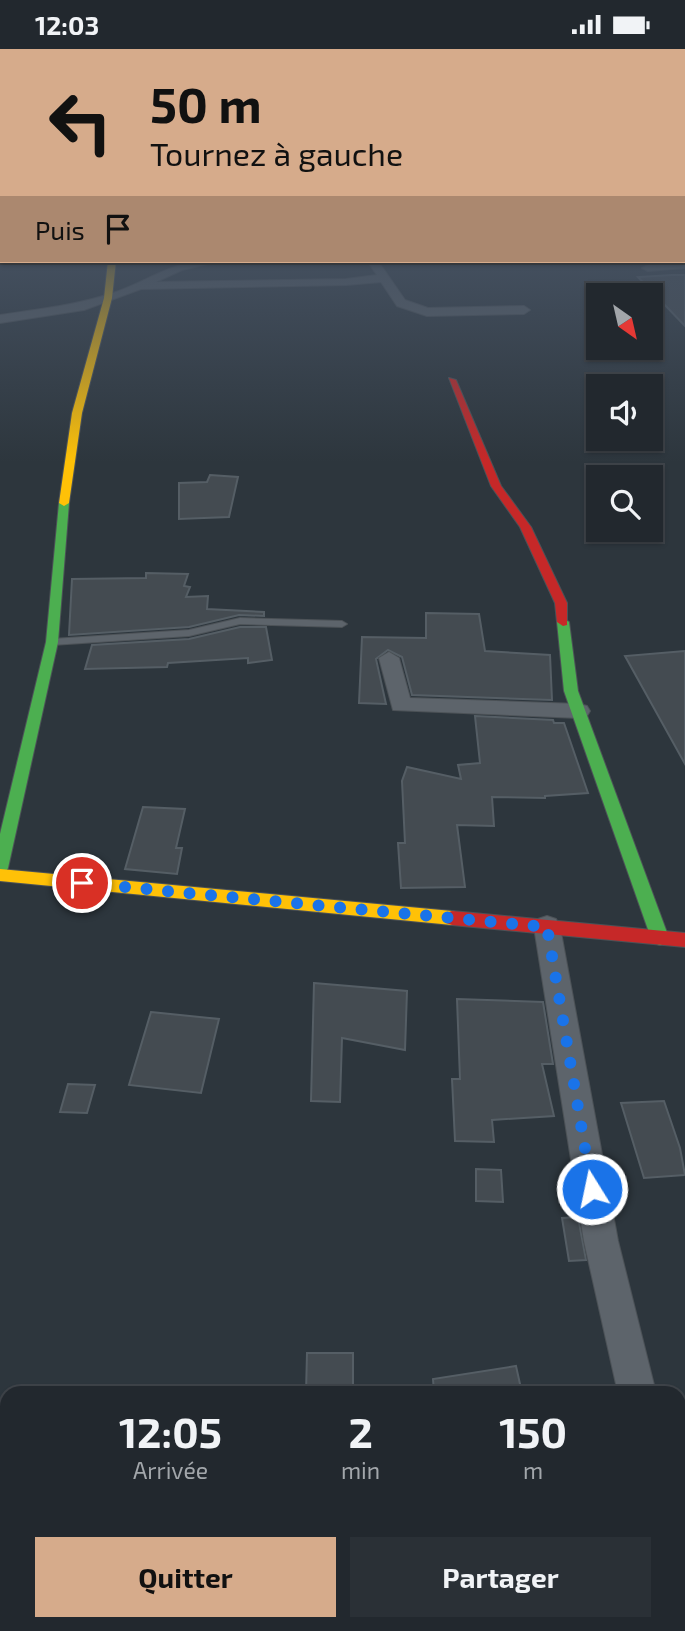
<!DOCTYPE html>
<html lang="fr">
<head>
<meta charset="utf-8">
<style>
	:root { --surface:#22282e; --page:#2a3036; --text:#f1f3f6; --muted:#a2a6aa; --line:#3f444a; --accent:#d6ab8b }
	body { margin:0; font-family:"Exo 2",sans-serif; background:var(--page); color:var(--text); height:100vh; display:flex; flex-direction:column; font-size:26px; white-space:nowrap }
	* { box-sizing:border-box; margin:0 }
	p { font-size:23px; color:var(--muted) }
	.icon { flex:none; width:38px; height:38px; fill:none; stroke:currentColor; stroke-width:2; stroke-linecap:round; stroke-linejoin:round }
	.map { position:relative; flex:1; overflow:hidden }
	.panel { position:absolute; left:0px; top:1337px; width:686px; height:245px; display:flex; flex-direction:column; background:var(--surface); border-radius:21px 21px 0 0; box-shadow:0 2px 5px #0004,0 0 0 2px var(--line) }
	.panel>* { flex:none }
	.hud { position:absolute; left:0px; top:0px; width:686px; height:214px; box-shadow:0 2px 5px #0004,0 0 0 2px var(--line); background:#d6ab8b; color:#111; overflow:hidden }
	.needle { width:46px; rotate:146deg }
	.buttons { position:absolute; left:586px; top:234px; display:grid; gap:14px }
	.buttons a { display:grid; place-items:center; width:77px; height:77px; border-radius:0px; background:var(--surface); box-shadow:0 2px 5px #0004,0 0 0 2px var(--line); font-size:35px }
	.pin { position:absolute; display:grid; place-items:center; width:60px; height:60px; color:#fff; margin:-30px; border:4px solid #fff; border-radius:50%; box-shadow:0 2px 7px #0007 }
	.me { position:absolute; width:77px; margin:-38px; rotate:350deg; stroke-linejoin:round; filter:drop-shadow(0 0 5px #0008) }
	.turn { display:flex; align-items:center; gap:24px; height:147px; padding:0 35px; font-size:32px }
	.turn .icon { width:91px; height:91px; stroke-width:2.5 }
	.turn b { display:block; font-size:49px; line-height:60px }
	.then { display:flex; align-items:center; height:66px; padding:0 35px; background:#0003; gap:14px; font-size:26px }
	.eta { display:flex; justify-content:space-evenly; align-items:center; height:119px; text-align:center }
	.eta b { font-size:42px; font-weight:700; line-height:49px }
	.primary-button { display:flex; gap:14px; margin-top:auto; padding:14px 35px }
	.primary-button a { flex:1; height:80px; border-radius:0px; background:var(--accent); color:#111; font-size:28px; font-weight:700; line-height:80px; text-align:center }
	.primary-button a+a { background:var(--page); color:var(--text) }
	.status { display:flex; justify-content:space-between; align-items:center; height:49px; padding:0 35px; background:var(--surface); direction:ltr }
	.status svg { height:19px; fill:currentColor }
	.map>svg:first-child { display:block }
	.building { fill:#444b51; stroke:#555e65; stroke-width:2 }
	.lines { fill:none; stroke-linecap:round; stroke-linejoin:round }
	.lane-casing { stroke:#4c5257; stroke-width:2 }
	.street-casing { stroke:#4c5257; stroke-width:2 }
	.fast-casing { stroke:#4c5257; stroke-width:2 }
	.slow-casing { stroke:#4c5257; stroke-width:2 }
	.jam-casing { stroke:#4c5257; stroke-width:2 }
	.lane { fill:#5d646b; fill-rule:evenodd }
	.street { fill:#5d646b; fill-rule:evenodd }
	.fast { fill:#4caf50; fill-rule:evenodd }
	.slow { fill:#ffc107; fill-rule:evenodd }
	.jam { fill:#c62828; fill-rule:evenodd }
	.route { stroke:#1a73e8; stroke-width:12; stroke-dasharray:0 21.6 }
</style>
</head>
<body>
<div class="status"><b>12:03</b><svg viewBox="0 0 49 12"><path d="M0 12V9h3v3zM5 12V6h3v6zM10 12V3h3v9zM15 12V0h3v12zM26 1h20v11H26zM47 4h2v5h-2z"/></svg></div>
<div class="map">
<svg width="685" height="1582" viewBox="0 0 685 1582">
	<rect width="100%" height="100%" fill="#2d363d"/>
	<!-- building -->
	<path class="building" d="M672,226h13v51l-47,-49z
		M210,426l28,2 -9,40 -50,2v-36l28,-1z
		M146,524l42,1 -4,12 6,1 -4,10 22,-1 -1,13 57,3v4l-25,-1 -50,12 -120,8 3,-56 74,-1z
		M426,564l53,1 6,37 65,4 2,45 -140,-5 -10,-38 -14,-7 -12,9 10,45 -27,-1 3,-66 64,1z
		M240,578h26l6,33 -24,3v-5l-80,5 -1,4 -82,2 7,-24 97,-6z
		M685,602v113l-60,-108z
		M475,667l78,4 1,3h10l24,70 -43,3v2l-53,-1 2,29 -37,-1 8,62 -64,1 -3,-45h7l-3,-62 5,-14 54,12 -3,-14 22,-2z
		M143,758l42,2 -9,39h6l-5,26 -52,-5z
		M314,934l93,8 -2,59 -63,-12 -2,64 -29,-1z
		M457,950l86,3 10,62h-11l12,52 -62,4 2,22 -39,-1 -3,-62h8z
		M151,963l68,7 -18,74 -72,-8z
		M68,1035l27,1 -8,28 -27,-1z
		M664,1052l16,47 5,27 -41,3 -23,-75z
		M476,1120l25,1 2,32 -27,-1z
		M578,1168l8,43 -17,1 -7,-43z
		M307,1304h46v40h-47z
		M516,1317l6,27h-88l-1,-14z"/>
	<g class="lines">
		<defs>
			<path id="lane" d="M240,569l102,3 5,3 -5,3 -102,-3 -51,12 -137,9 -5,-3 5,-3 137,-9z"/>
			<path id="street" d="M197,212h24l-39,9 -26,12 190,-3 31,-4 -10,-14h11l27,39 23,8 96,-2 6,4 -6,4 -97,2 -30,-10 -16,-24 -35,3 -205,4 -57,21 -84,13v-8c39,-6 78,-10 116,-23 28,-10 51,-26 81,-31z
				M685,213v6l-37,3 -6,-3 6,-3z
				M389,603l10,6 11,40 169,6 8,2 3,5 -3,5 -8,2 -186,-8 -14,-52z
				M547,867l9,3 4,8 58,314 38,152h-38l-34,-152 -50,-314 4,-8z
				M679,1501l6,3v65l-6,-2z"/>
			<path id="fast" d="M64,451l5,3 -11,139 -50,226 -2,4 -6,2v-40l46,-192 13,-139z
				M563,569l6,4 9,69 91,247 -3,5 -6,2 -6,-2 -3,-5 -87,-247 -7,-69z"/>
			<path id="slow" d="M108,212h8l-4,37 -30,115 -13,90 -5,3 -5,-3 13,-90 32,-115z
				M0,820l452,42 6,2 2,5 -2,5 -6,2 -452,-44z"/>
			<path id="jam" d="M449,329l7,2 45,106 30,41 36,76v22l-4,1 -6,-4 -2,-19 -35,-76 -29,-41z
				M452,862l233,22v14l-233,-22 -6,-2 -2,-5 2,-5z"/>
		</defs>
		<!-- lane casing -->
		<use href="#lane" class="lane-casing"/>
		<!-- street casing -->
		<use href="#street" class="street-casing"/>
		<!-- fast casing -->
		<use href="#fast" class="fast-casing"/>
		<!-- slow casing -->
		<use href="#slow" class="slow-casing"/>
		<!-- jam casing -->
		<use href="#jam" class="jam-casing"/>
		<!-- lane -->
		<use href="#lane" class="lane"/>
		<!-- street -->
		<use href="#street" class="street"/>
		<!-- fast -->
		<use href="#fast" class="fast"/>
		<!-- slow -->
		<use href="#slow" class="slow"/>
		<!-- jam -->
		<use href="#jam" class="jam"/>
	</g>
	<!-- sky -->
	<linearGradient id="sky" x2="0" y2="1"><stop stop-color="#191e22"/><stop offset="0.46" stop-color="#465262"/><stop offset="1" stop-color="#465262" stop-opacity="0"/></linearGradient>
	<rect width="685" height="413" fill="url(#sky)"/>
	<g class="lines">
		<!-- route -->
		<path class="route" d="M82,834l465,44 45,262"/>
	</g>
</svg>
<div class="buttons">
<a><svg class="needle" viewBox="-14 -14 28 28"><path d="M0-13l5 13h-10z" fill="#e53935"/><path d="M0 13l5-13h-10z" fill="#a2a6aa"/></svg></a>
<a><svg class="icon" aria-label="sound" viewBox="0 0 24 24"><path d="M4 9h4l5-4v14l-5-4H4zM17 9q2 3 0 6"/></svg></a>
<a><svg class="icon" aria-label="search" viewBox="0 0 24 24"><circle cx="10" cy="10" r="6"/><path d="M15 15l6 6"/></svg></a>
</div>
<div class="pin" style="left:82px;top:834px;background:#d93025"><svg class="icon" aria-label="arrive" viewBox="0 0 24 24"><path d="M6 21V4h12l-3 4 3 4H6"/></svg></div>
<svg class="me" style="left:592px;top:1140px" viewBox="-20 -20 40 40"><circle r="17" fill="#1a73e8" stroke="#fff" stroke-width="3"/><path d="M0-11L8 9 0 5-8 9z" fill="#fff"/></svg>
<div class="hud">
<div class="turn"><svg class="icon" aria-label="left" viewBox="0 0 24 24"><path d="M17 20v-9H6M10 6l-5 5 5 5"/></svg><div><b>50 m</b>Tournez à gauche</div></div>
<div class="then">Puis<svg class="icon" aria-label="arrive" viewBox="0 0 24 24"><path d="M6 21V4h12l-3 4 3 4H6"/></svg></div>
</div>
<section class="panel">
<div class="eta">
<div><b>12:05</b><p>Arrivée</p></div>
<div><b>2</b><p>min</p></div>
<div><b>150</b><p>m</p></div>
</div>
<div class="primary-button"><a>Quitter</a><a>Partager</a></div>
</section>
</div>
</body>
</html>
